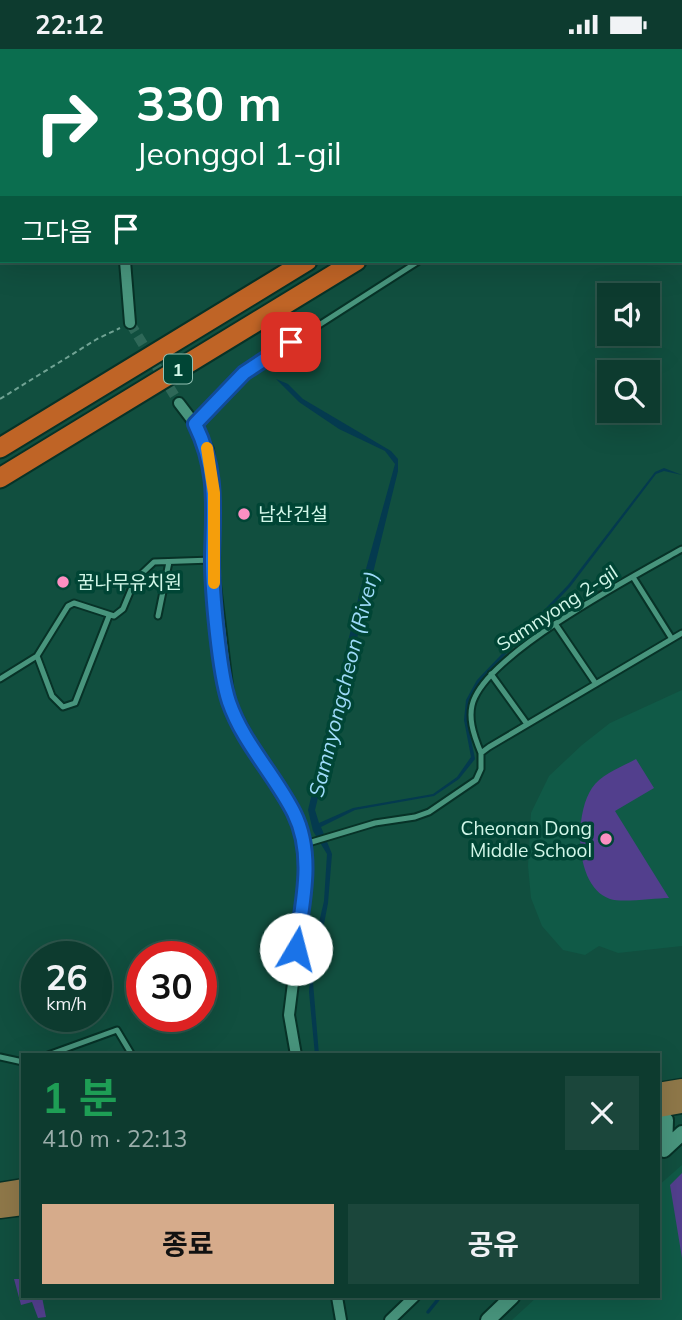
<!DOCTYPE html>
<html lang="ko">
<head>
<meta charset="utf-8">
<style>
	:root { --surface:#0d3b2f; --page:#1b463b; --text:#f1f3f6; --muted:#9aadaa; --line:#2d554b; --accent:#d6ab8b }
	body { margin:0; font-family:Mulish,"Noto Sans KR",sans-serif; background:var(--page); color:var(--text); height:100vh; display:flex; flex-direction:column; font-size:26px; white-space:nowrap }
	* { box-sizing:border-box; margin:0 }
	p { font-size:23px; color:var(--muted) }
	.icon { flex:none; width:38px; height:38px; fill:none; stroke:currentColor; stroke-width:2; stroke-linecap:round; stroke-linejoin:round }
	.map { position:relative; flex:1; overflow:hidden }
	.side { position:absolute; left:21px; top:1004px; width:639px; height:245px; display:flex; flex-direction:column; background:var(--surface); border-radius:0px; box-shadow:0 7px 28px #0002,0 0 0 2px var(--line) }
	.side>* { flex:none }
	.guide { position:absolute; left:0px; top:0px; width:682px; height:214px; box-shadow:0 7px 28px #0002,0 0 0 2px var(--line); background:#0b6e4f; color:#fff; overflow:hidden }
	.buttons { position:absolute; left:597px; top:234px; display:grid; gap:14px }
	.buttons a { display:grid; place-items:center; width:63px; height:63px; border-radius:0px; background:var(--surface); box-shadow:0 7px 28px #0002,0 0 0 2px var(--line); font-size:35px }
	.speed { position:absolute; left:21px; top:892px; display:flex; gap:14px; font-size:35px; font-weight:700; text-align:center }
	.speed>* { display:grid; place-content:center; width:91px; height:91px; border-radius:50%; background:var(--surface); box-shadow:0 7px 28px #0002,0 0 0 2px var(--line); line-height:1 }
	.speed small { font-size:18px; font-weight:400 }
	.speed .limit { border:10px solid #d22; background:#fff; color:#111 }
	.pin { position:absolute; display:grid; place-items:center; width:60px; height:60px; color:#fff; margin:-30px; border-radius:14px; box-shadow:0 4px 10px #0006 }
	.me { position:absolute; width:77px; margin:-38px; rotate:8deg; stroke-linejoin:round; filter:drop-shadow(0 0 5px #0008) }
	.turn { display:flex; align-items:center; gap:24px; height:147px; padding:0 21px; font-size:32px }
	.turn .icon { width:91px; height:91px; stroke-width:2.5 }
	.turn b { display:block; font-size:49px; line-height:60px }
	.then { display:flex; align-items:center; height:66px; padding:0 21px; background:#0003; gap:14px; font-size:26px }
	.round { display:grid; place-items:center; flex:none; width:74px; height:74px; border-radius:0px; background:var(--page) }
	.overview { display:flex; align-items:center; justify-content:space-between; height:119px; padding:0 21px }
	h1 { font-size:42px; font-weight:700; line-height:52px; color:#1e9e55 }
	.primary-button { display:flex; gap:14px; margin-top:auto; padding:14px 21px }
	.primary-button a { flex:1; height:80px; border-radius:0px; background:var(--accent); color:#111; font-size:28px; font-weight:700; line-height:80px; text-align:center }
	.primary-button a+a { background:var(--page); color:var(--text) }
	.status { display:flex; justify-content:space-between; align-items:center; height:49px; padding:0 35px; background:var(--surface); direction:ltr }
	.status svg { height:19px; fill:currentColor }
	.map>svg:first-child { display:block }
	.built { fill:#105a47 }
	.green { fill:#523f8d }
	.water { fill:#043a4f }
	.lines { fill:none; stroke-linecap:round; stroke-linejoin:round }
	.stream { stroke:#043a4f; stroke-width:3.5 }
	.minor-tunnel { stroke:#2e6858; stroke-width:10; stroke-dasharray:10 5; stroke-linecap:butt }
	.service-casing { stroke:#073227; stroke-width:9 }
	.minor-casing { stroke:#073227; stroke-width:14 }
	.tertiary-casing { stroke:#073227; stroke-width:18 }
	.primary-casing { stroke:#073227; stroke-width:21 }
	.motorway-casing { stroke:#073227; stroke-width:23 }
	.path { stroke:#71a394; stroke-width:2; stroke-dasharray:5 3.5; stroke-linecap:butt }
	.service { stroke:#48957d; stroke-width:5 }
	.minor { stroke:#48957d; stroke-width:10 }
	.tertiary { stroke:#48957d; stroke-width:14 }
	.primary { stroke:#8f7849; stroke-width:18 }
	.motorway { stroke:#bf6426; stroke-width:19 }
	.route-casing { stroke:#114b97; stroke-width:18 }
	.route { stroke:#1a73e8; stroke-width:12 }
	.slow { stroke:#f59e0b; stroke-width:12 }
	.poi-dot { fill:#fc8fc2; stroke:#004535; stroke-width:2.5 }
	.labels { text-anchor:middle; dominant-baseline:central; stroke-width:7; stroke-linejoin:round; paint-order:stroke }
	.shield { fill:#004535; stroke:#93c2b3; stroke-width:2 }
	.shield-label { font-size:18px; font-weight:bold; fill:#d2f7e9 }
	.poi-label { font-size:19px; fill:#d2f7e9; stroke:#004535; text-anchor:start }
	.street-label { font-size:19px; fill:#d2f7e9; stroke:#004535 }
	.water-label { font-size:21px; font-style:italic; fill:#9edbfa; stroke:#004535 }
</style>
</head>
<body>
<div class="status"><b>22:12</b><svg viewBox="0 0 49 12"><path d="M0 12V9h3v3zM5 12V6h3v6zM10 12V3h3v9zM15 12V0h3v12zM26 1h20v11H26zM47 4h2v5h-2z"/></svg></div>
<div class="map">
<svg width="682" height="1271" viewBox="0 0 682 1271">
	<rect width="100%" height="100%" fill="#114f3f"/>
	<!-- built -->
	<path class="built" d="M682,641v256l-64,7 -19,-7 -14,9 -22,-5 -21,-24 -11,-28 -3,-32 3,-53 18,-37 33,-31 28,-22z
		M682,1116v155h-170l25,-23h121v-111z"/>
	<!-- green -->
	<path class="green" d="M636,710l18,29 -39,23 54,87c-14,0 -47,5 -59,1 -36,-12 -36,-85 -18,-111 9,-14 30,-21 44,-29z
		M682,1124v85l-12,-73z
		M14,1230h9v18h19l4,20 -8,1 -6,-16 -11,3z"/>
	<!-- water -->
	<path class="water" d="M276,330l12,5 15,15 88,52 7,8v12l-83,339 4,13 34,-15 80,-14 24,-17 14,-20 -7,-37 2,-20 11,-20 91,-95 87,-113 9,-4 18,7 -18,-4 -8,3 -86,113 -90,94 -11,20 -2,18 8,40 -16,20 -25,17 -79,14 -34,17 11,27 -4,49 -15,79 6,73h-4l-6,-63 3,-39 12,-52 3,-47 -14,-23 -5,-21 53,-223 34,-123 -10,-13 -46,-22 -40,-27z"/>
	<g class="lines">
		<!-- stream -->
		<path class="stream" d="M428,1263l12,-15"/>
		<!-- minor-tunnel -->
		<path class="minor-tunnel" d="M130,274l49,80"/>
		<defs>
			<path id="service" d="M681,48l1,-1
				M195,375l49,-51 175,-112
				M633,528l39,62
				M158,567l11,-54
				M556,576l40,59
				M37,607l15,40 11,11 12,-4 34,-87
				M491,625l36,50
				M0,630l37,-23 31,-50 6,-3 40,13 9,-7 12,-29 19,-18 58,-2
				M481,704c-7,-17 -15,-38 -6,-56 23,-49 157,-120 207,-148
				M305,795l70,-21 40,-6 14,-5 47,-32 5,-11v-16l8,-6 193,-114
				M48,1006l69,-25 15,25
				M0,1008l23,5"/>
			<path id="minor" d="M278,2l3,-2
				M0,37l2,2
				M125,212l5,62
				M179,354l16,21 13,26 6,44 -2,66 17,142 26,49 39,62 9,26 2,48 -16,128 7,40
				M337,1248l4,23
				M390,1271l24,-23"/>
			<path id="tertiary" d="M658,1065l8,6 -1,29
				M664,1101l18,-17
				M488,1271l24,-23"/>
			<path id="primary" d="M658,1043l24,-4
				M658,1059l24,-4
				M0,1143l23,-4
				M0,1160l23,-3"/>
			<path id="motorway" d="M654,2l3,-2
				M681,14l1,-1
				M0,399l307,-187
				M0,429l356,-217"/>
		</defs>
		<!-- service casing -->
		<use href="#service" class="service-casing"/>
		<!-- minor casing -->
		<use href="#minor" class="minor-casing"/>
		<!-- tertiary casing -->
		<use href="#tertiary" class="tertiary-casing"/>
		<!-- primary casing -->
		<use href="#primary" class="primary-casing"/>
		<!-- motorway casing -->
		<use href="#motorway" class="motorway-casing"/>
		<!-- path -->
		<path class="path" d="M0,350l97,-60 23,-11"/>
		<!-- service -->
		<use href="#service" class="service"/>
		<!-- minor -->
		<use href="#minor" class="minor"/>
		<!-- tertiary -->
		<use href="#tertiary" class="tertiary"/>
		<!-- primary -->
		<use href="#primary" class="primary"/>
		<!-- motorway -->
		<use href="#motorway" class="motorway"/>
	</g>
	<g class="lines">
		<defs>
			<path id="route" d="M291,293l-47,31 -49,51c23,47 18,84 17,135 0,32 7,113 17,143 14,41 46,73 65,111 21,42 8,92 2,136"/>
		</defs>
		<!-- route casing -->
		<use href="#route" class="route-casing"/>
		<!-- route -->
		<use href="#route" class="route"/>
		<!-- slow -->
		<path class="slow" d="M207,399l7,45v90"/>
	</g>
	<!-- markers -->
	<g class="poi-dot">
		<circle cx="244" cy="465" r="7"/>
		<circle cx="63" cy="533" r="7"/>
		<circle cx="606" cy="790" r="7"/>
	</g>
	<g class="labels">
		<!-- shield labels -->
		<rect class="shield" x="164" y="305.5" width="28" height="29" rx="5"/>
		<g class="shield-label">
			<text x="178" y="320">1</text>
		</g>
		<!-- poi labels -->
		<g class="poi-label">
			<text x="258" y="465">남산건설</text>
			<text x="77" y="533">꿈나무유치원</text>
			<text x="592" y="779" text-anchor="end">Cheonan Dong<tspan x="592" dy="22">Middle School</tspan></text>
		</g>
		<!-- street labels -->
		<g class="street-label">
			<text transform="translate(557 559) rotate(-33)">Samnyong 2-gil</text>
		</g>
		<!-- water labels -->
		<g class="water-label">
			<text transform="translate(343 635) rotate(-76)">Samnyongcheon (River)</text>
		</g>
	</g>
</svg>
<div class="buttons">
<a><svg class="icon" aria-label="sound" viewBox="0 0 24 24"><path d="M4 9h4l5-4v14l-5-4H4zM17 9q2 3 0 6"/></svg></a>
<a><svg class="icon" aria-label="search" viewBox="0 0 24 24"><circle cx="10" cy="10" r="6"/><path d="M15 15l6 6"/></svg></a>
</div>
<div class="speed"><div>26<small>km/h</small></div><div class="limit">30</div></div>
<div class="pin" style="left:291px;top:293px;background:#d93025"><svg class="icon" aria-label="arrive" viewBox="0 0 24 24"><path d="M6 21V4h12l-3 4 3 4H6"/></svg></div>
<svg class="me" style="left:296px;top:900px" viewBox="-20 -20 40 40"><circle r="19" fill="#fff"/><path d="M0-13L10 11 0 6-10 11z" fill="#1a73e8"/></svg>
<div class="guide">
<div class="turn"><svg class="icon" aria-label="right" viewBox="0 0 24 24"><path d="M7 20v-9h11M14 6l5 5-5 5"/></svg><div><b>330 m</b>Jeonggol 1-gil</div></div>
<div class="then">그다음<svg class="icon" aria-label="arrive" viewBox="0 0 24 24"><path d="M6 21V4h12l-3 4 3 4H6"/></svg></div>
</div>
<section class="side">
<div class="overview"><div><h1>1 분</h1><p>410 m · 22:13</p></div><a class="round"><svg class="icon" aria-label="close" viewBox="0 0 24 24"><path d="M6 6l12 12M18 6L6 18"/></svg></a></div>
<div class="primary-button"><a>종료</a><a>공유</a></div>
</section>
</div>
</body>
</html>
